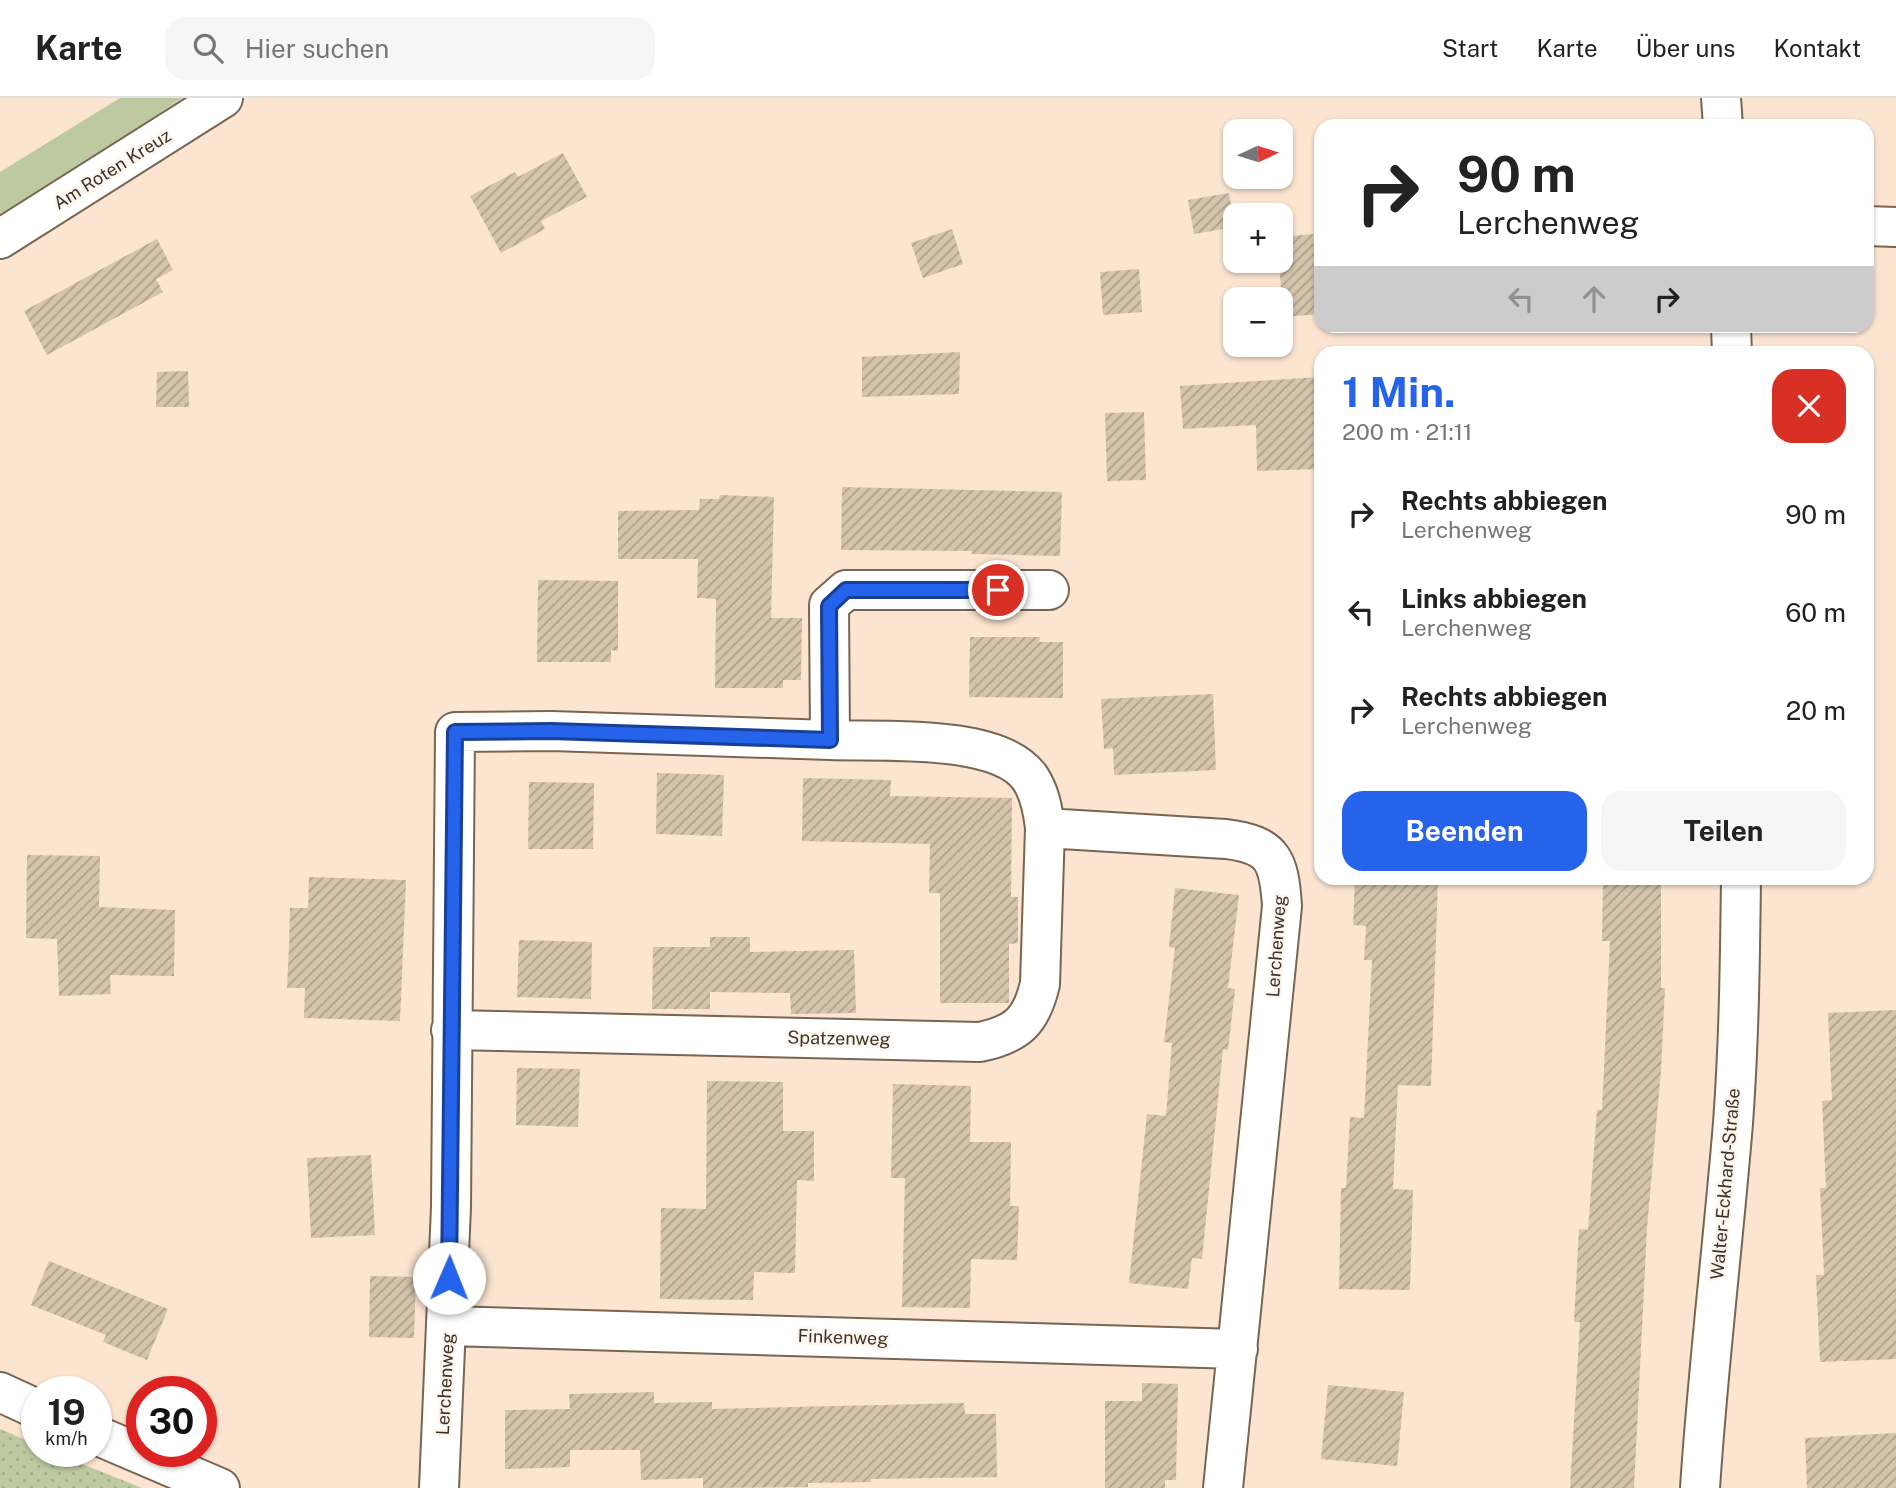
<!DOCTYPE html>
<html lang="de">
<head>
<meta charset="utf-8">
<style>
	:root { --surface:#fff; --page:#f6f6f6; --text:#222; --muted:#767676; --line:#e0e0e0; --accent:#2563eb }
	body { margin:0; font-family:"Public Sans",sans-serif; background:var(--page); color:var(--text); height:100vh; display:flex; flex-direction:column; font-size:26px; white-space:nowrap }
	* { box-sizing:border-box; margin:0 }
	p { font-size:23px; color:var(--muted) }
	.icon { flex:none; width:38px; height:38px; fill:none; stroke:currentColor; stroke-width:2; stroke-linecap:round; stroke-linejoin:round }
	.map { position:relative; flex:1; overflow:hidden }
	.sheet { position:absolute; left:1314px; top:248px; width:560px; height:539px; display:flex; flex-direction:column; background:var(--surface); border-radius:21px; box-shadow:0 2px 5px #0004 }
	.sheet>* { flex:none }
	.guide { position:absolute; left:1314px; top:21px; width:560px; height:214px; border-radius:21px; box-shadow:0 2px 5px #0004; background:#fff; color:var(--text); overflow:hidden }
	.needle { width:46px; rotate:86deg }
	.fabs { position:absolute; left:1223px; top:21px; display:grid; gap:14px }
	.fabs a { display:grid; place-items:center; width:70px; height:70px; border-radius:14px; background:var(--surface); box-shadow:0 2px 5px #0004; font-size:35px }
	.speed { position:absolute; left:21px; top:1278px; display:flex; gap:14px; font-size:35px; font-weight:700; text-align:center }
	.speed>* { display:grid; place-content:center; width:91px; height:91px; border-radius:50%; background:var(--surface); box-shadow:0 2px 5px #0004; line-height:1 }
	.speed small { font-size:18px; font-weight:400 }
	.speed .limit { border:10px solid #d22; background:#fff; color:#111 }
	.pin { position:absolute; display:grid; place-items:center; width:60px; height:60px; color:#fff; margin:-30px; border:4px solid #fff; border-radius:50%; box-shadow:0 2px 7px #0007 }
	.me { position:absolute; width:77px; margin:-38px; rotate:1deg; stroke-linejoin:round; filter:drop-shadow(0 0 5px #0008) }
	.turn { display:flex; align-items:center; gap:24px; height:147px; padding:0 28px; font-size:32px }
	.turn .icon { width:91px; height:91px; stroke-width:2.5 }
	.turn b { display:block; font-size:49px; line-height:60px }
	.lanes { display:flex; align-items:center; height:66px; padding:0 28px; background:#0003; justify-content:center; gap:35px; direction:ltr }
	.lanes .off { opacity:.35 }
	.round { display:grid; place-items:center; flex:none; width:74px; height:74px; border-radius:21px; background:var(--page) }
	.summary { display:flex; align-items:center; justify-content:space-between; height:119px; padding:0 28px }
	h1 { font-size:42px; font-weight:700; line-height:52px; color:var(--accent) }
	.action { display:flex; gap:14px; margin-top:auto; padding:14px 28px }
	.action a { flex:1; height:80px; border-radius:21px; background:var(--accent); color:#fff; font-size:28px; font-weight:700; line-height:80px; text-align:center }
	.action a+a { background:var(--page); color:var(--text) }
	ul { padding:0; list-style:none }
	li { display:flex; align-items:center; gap:21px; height:98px; padding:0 28px }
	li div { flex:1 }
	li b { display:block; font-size:26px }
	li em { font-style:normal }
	header { display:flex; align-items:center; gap:42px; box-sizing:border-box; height:98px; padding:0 35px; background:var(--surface); border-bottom:2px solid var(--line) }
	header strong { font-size:33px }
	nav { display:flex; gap:38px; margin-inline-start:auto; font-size:24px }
	.search { width:490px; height:63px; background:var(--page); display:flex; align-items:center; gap:18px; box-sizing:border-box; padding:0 24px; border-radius:21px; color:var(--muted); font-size:26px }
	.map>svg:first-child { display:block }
	.grass { fill:#bdc9a1 }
	.garden { fill:url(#garden-dots) }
	.building { fill:url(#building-hatch) }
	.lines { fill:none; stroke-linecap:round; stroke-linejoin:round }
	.minor-casing { stroke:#786552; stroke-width:42 }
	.major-casing { stroke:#786552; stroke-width:42 }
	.minor { stroke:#fff; stroke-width:38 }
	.major { stroke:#fff; stroke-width:38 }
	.route-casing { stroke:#184099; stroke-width:18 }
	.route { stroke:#2563eb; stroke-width:12 }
	.labels { text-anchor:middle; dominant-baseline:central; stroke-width:5; stroke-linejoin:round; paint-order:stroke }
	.street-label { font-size:18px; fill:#3c332b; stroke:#fef5ec }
</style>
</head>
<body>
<header>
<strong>Karte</strong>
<div class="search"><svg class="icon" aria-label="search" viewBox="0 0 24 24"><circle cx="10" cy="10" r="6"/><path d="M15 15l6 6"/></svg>Hier suchen</div>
<nav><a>Start</a><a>Karte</a><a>Über uns</a><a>Kontakt</a></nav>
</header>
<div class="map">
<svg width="1896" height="1390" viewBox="0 0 1896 1390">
	<defs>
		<pattern id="garden-dots" width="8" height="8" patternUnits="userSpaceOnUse" patternTransform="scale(1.75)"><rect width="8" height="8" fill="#bdc9a1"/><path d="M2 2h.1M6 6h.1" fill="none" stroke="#a3ad8b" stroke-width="1.8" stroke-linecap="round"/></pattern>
		<pattern id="building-hatch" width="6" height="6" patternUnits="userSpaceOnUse" patternTransform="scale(1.75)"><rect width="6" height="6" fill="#d4c4ac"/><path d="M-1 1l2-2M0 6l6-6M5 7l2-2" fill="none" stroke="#ada08c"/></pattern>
	</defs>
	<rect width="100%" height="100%" fill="#fbe5d0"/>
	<!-- grass -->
	<path class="grass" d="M120,0h62l-101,68 -81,48v-42z"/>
	<!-- garden -->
	<path class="garden" d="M0,1331l37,16v6h13l92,37h-142z"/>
	<!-- building -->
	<path class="building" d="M563,55l24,44 -46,24 4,8 -44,24 -31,-57 45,-24 3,5z
		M1229,95l6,34 -41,7 -6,-34z
		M952,131l11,35 -40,14 -12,-35z
		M1313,136l7,80 -37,3 -4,-56 2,-24z
		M157,141l16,31 -17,9 7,13 -116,63 -23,-44z
		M1139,171l3,43 -39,3 -3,-43z
		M960,254l-1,42 -97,3v-40z
		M188,273l1,36h-33l1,-35z
		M1319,279l2,92 -64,2 -1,-46 -73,4 -3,-43z
		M1144,314l2,68 -39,1 -2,-68z
		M842,389l220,5 -2,64 -88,-2v-3l-131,-1z
		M720,397l54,2 -3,121h31l-1,62h-18v8h-68l1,-89 -19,-1 1,-39h-80v-48l81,-1 1,-11h19z
		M538,482l80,1v70l-7,-1v12h-74z
		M970,539h70l-1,5h24v56l-94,-1z
		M1213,596l3,76 -102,5 -1,-27 -9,1 -3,-50z
		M657,675l67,2 -2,61 -66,-2z
		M803,680l88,2 -1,16 122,2 -1,99h7v46l-9,1v59h-69v-110h-11l1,-49 -128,-3z
		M529,684l65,1 -1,66h-65z
		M27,757l73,1 -1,51 76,3 -1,66 -64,-1 1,19 -52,2 -2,-57 -31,-1z
		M309,779l97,3 -6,141 -96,-3 1,-30h-18l2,-41 1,-39h18z
		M1355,780h83l-7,208 -33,-1 -5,104 20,1 -3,100 -71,-1 2,-101h5l4,-71 14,1 8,-158h-8l2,-34 -13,-1z
		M1603,780h58v110h4l-4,82 -14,158 -13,260h-64l10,-166h-6l5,-93 9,1 9,-120h5l8,-169h-8z
		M1175,790l64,7 -11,93 7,1 -7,61 -5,-1 -21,210 -10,-1 -4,31 -59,-6 18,-169 19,2 6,-73 -8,-1 11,-94 -6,-1z
		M710,839h40v15l104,-2 2,63 -65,1 -1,-21 -80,-1v17h-58l1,-62h57z
		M519,842l73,2 -1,57 -74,-2z
		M1896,912v349l-76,3 -4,-87h8l-4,-87h6l-4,-87 10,-1 -4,-87z
		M517,970l63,1 -2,58 -62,-2z
		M707,983l76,1v49h31v50l-17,-1 -2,93 -41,-1 -1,28 -93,-1 1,-91 45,1z
		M893,986l78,2 -1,56h41l-1,64h9l-2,54 -46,-1 -1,49 -68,-1 3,-129h-14z
		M371,1057l4,80 -64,3 -4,-80z
		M49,1163l119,48 -21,51 -44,-18 3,-7 -75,-30z
		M370,1178l46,1 -2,61 -45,-1z
		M1142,1285l36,1 -2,96h-11v8h-60v-87h37z
		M1328,1287l76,7 -7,74 -76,-7z
		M654,1294v11l58,-1v7l252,-6 1,11h31l1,63 -126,2v3l-63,1v4l-105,1v-10l-62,2 -1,-30h-70v17l-65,2v-59l65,-1 -1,-15z
		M1896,1335v55h-89l-2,-50z"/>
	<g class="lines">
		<defs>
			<path id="minor" d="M1721,0l2,28
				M1867,128l29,1
				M0,141l223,-141
				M1731,228l1,28
				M1049,492h-203l-17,15 1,135c50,2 169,-7 200,38 10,15 13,32 15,50l181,11c48,6 53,22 56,67l-59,582
				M451,932l529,12c37,-8 51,-20 60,-58l5,-156
				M448,1228l790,23
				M439,1390l12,-281 4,-475 96,-1 279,9
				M1700,1390c8,-122 23,-243 33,-365 6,-81 7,-163 8,-245"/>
			<path id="major" d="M0,1294l37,17
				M96,1337l124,53"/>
		</defs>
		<!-- minor casing -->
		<use href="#minor" class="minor-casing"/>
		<!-- major casing -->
		<use href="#major" class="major-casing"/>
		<!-- minor -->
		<use href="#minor" class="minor"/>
		<!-- major -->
		<use href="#major" class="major"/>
	</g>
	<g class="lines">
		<defs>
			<path id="route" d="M449,1180l6,-546 96,-1 279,9 -1,-134 17,-16h152"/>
		</defs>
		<!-- route casing -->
		<use href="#route" class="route-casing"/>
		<!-- route -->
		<use href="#route" class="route"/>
	</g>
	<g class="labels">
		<!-- street labels -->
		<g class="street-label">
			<text transform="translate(112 71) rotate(-32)">Am Roten Kreuz</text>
			<text transform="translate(1276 848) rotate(-86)">Lerchenweg</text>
			<text transform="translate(839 940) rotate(1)">Spatzenweg</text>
			<text transform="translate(1725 1086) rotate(-85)">Walter-Eckhard-Straße</text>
			<text transform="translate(843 1239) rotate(2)">Finkenweg</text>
			<text transform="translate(445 1286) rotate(-87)">Lerchenweg</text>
		</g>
	</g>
</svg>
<div class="fabs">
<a><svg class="needle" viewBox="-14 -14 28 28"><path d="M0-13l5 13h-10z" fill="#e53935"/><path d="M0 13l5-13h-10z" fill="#767676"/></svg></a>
<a>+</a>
<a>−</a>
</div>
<div class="speed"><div>19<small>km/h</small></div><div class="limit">30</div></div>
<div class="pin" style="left:998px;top:492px;background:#d93025"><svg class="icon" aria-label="arrive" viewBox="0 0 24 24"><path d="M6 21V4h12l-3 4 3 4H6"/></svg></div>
<svg class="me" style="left:449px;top:1180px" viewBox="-20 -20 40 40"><circle r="19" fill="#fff"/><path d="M0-13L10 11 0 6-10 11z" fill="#2563eb"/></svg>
<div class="guide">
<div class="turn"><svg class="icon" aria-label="right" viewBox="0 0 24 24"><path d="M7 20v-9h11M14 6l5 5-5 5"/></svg><div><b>90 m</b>Lerchenweg</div></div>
<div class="lanes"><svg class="icon off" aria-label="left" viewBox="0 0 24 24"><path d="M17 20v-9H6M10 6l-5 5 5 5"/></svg><svg class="icon off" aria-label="ahead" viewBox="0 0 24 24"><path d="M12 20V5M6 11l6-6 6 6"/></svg><svg class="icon" aria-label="right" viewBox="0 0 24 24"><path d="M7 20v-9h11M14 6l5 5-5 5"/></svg></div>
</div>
<section class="sheet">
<div class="summary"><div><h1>1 Min.</h1><p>200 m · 21:11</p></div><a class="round" style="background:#d93025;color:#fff"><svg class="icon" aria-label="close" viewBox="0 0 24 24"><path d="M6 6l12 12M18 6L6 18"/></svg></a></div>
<ul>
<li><svg class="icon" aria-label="right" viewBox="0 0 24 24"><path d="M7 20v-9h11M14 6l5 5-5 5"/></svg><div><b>Rechts abbiegen</b><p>Lerchenweg</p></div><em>90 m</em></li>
<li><svg class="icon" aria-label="left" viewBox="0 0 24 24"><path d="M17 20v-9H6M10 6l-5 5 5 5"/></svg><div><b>Links abbiegen</b><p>Lerchenweg</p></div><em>60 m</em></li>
<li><svg class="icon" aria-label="right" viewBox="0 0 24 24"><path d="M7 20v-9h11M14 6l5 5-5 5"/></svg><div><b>Rechts abbiegen</b><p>Lerchenweg</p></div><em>20 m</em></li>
</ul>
<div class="action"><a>Beenden</a><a>Teilen</a></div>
</section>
</div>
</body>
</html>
